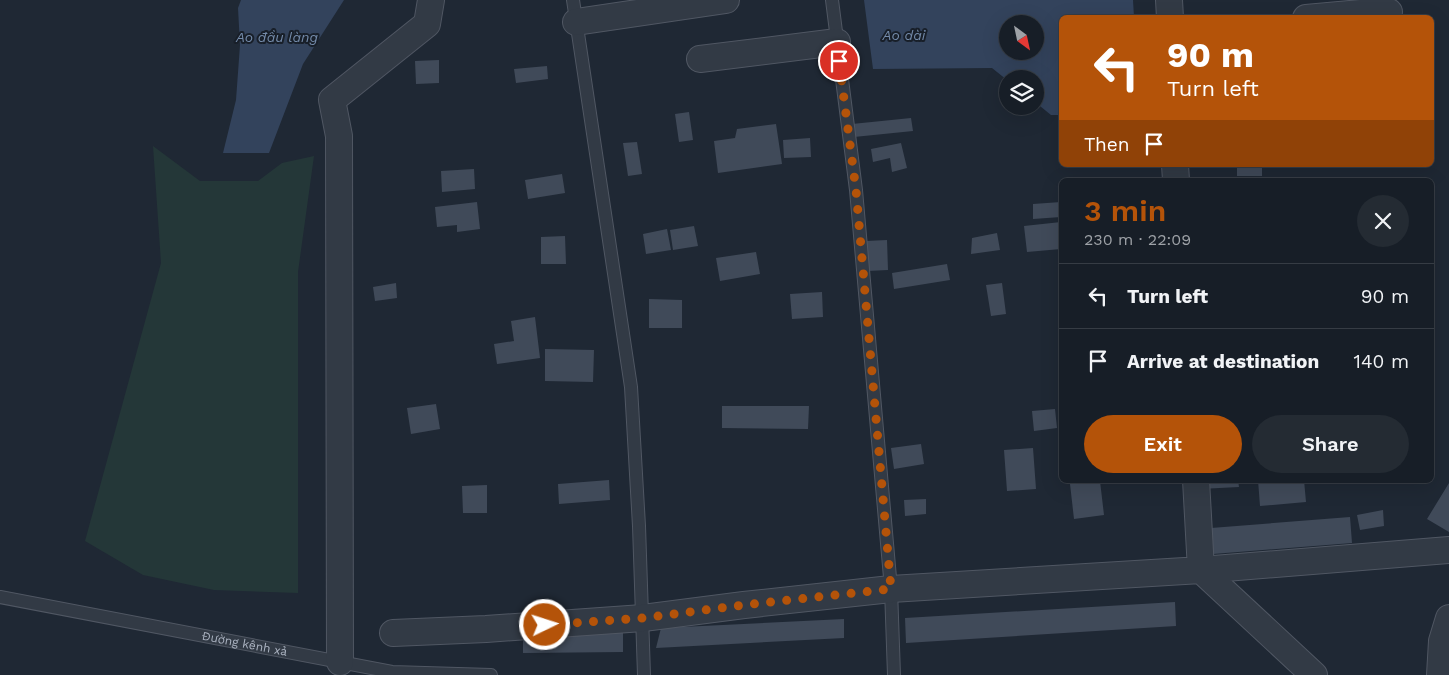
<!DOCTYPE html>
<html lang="en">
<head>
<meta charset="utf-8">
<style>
	:root { --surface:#171e27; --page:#242b33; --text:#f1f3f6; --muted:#9ea2a7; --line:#363c44; --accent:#b45309 }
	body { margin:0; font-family:"Work Sans",sans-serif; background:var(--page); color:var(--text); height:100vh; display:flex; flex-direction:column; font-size:19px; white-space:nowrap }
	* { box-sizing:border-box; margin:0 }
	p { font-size:16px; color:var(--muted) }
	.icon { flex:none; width:28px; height:28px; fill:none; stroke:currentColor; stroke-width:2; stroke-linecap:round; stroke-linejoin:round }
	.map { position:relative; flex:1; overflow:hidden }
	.drawer { position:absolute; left:1059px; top:178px; width:375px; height:305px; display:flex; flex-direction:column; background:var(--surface); border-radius:8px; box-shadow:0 5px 20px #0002,0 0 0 1px var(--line) }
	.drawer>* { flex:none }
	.guide { position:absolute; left:1059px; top:15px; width:375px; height:152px; border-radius:8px; box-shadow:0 5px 20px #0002,0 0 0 1px var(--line); background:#b45309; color:#fff; overflow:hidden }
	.needle { width:32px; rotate:147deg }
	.fabs { position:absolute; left:999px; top:15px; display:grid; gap:10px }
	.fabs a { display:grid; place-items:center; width:45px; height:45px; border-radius:50%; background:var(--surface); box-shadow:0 5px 20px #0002,0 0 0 1px var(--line); font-size:25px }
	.pin { position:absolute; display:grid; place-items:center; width:42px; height:42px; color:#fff; margin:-21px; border:2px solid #fff; border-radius:50%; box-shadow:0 1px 5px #0007 }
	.me { position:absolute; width:55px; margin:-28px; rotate:86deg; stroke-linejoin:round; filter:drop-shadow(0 0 4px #0008) }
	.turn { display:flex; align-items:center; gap:18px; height:105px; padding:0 25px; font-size:22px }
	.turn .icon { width:65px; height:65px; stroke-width:2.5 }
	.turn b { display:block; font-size:35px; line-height:42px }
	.then { display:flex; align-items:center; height:48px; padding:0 25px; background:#0003; gap:10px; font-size:19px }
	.round { display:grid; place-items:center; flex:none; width:52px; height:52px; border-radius:26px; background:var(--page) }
	.head { display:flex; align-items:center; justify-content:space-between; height:85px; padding:0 25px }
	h1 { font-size:30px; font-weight:600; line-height:38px; color:var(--accent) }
	.action { display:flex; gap:10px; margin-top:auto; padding:10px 25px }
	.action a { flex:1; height:58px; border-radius:30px; background:var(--accent); color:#fff; font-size:20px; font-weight:600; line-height:58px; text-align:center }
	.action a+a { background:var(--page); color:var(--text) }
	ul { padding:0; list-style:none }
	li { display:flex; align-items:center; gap:15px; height:65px; padding:0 25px; border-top:1px solid var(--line) }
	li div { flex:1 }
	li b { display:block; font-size:19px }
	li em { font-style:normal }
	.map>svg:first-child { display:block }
	.green { fill:#243738 }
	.water { fill:#33435c; fill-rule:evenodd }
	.building { fill:#404a59 }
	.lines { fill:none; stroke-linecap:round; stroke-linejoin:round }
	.lane-casing { stroke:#505763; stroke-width:14 }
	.street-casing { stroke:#505763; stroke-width:28 }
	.lane { stroke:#323a45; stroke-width:12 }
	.street { stroke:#323a45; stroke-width:26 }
	.route { stroke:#b45309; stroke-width:9; stroke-dasharray:0 16.2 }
	.labels { text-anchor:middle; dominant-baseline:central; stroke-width:4; stroke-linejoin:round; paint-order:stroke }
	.street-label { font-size:12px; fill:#acb4c2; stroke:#181f29 }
	.water-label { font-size:14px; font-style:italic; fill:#748baa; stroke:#181f29 }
</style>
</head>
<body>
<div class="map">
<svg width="1449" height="675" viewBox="0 0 1449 675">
	<rect width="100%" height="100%" fill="#1f2834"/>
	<!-- green -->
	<path class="green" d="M153,146l47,35h58l24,-18 32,-7 -16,116v321l-84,-3 -71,-15 -58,-34 76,-278z"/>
	<!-- water -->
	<path class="water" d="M241,0h103l-41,64 -34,89h-46l13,-53 4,-55 -2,-37z
		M864,0h269l1,17 -73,1v97h-10l-16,-13v-23h-27l-1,1 -15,-12 -119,1zM1008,24h27v27h-27z"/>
	<!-- building -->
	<path class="building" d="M439,60v23l-23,1 -1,-23z
		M547,66l1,13 -32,4 -2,-14z
		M689,112l4,28 -14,2 -4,-28z
		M911,118l2,13 -59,6 -2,-13z
		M776,124l6,40 -64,9 -4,-32 21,-3 2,-9z
		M810,138l1,19 -27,1 -1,-18z
		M637,142l5,32 -14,2 -5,-33z
		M901,143l6,25 -15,4 -2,-14 -17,4 -2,-13z
		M1237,165h25v11h-25z
		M474,169l1,20 -33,3 -1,-21z
		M562,174l3,19 -37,6 -3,-19z
		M477,202l3,27 -23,3v-7l-20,2 -2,-20z
		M1061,202v15l-28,2v-15z
		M1061,222v27l-34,3 -3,-26z
		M694,226l4,20 -25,4 -3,-20z
		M667,229l4,21 -25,4 -3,-20z
		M997,233l3,17 -29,4 1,-16z
		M565,236l1,28h-25v-27z
		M887,240l1,30 -21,1 -1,-30z
		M756,252l4,22 -40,7 -4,-23z
		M947,264l3,16 -56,9 -2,-16z
		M396,283l1,15 -22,3 -2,-14z
		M1002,283l4,31 -15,2 -5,-31z
		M822,292l1,25 -31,2 -2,-25z
		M649,299l33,1v28h-33z
		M535,317l5,41 -43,6 -3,-20 20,-3 -3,-20z
		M545,349l49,1 -1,32 -48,-1z
		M436,404l4,25 -29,5 -4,-26z
		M722,406h87l-1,23 -86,-1z
		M1055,409l2,19 -23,3 -2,-20z
		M921,444l3,20 -30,5 -3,-21z
		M1033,448l3,41 -29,2 -3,-41z
		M609,480l1,20 -51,4 -1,-20z
		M1199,480h39l1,7 -39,2z
		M1258,480h46l2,22 -46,4z
		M1100,481l4,34 -30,4 -4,-35z
		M1449,483v49l-22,-13z
		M487,485v28h-24l-1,-27z
		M926,499v15l-21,2 -1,-16z
		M1383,510l1,16 -24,4 -3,-15z
		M1350,517l2,26 -139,11 -2,-26z
		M1175,602l1,24 -270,17 -1,-25z
		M844,619v19l-188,10 5,-20z
		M623,632v20l-100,1v-20z"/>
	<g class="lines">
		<defs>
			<g id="lane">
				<path d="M573,0l58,387 8,139 5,149"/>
				<path d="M832,0l24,190 35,399 3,86"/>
				<path id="s1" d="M0,597l392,75 99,3"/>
			</g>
			<path id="street" d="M1169,0l1,18
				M1306,18l55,-5 28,-1
				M576,22l150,-22
				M700,59l137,-17
				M1175,165l1,15
				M1196,480l5,90 113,105
				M393,633l93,-4 157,-11 101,-13 147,-16 310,-19 248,-20
				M340,662l-1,-526 -7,-36 95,-76 4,-24
				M1440,675l2,-34 7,-23"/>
		</defs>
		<!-- lane casing -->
		<use href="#lane" class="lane-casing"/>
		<!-- street casing -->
		<use href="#street" class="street-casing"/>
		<!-- lane -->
		<use href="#lane" class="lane"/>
		<!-- street -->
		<use href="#street" class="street"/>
	</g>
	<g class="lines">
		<!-- route -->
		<path class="route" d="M545,625l98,-7 101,-13 147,-16 -35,-399 -17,-129"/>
	</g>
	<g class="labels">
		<!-- street labels -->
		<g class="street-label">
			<text stroke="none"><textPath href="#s1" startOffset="249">Đường kênh xả</textPath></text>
		</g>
		<!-- water labels -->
		<g class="water-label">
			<text x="904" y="35">Ao dài</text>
			<text x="277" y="37">Ao đầu làng</text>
		</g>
	</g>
</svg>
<div class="fabs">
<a><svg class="needle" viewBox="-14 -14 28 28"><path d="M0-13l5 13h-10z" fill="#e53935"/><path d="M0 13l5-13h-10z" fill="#9ea2a7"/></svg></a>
<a><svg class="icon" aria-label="layers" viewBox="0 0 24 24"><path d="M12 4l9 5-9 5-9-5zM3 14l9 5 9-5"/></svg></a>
</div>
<div class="pin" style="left:839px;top:61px;background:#d93025"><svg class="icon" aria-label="arrive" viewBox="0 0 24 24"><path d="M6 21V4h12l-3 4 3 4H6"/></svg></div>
<svg class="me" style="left:545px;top:625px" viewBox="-20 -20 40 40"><circle r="17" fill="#b45309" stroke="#fff" stroke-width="3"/><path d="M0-11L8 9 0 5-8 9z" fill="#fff"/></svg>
<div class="guide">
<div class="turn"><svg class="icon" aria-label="left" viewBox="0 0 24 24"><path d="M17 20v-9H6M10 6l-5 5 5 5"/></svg><div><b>90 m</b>Turn left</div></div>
<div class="then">Then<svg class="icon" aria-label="arrive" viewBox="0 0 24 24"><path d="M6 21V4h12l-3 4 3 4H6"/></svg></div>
</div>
<section class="drawer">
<div class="head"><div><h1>3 min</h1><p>230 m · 22:09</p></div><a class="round"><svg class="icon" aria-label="close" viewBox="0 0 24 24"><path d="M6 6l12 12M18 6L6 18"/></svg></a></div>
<ul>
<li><svg class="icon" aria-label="left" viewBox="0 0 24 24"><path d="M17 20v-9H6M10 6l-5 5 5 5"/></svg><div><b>Turn left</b></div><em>90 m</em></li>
<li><svg class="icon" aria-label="arrive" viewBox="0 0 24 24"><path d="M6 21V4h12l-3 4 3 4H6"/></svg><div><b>Arrive at destination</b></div><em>140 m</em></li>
</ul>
<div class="action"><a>Exit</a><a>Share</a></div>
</section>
</div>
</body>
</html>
